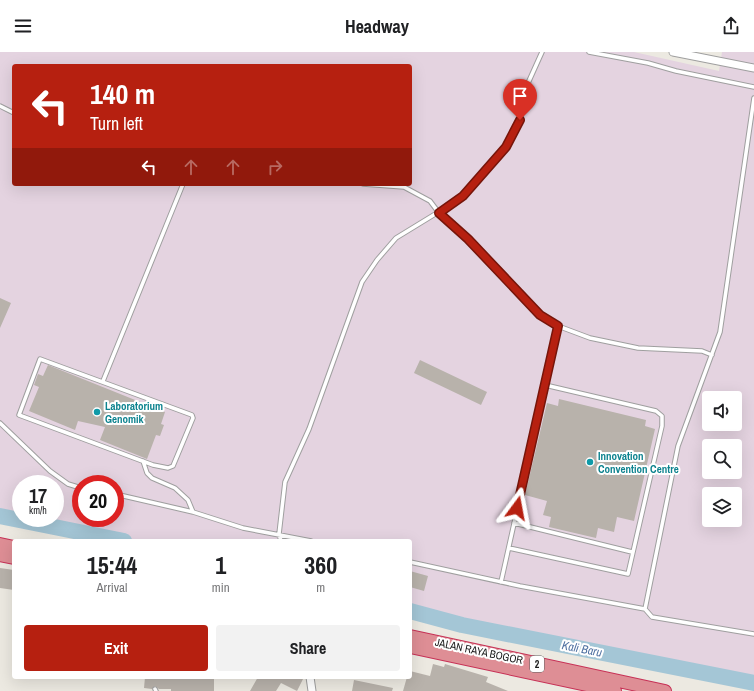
<!DOCTYPE html>
<html lang="en">
<head>
<meta charset="utf-8">
<style>
	:root { --surface:#fff; --page:#f2f2f2; --text:#202124; --muted:#757577; --accent:#b62010 }
	body { margin:0; font-family:"Archivo Narrow",sans-serif; background:var(--page); color:var(--text); height:100vh; display:flex; flex-direction:column; font-size:15px; white-space:nowrap }
	* { box-sizing:border-box; margin:0 }
	p { font-size:13px; color:var(--muted) }
	.icon { flex:none; width:22px; height:22px; fill:none; stroke:currentColor; stroke-width:2; stroke-linecap:round; stroke-linejoin:round }
	.map { position:relative; flex:1; overflow:hidden }
	.side { position:absolute; left:12px; top:487px; width:400px; height:140px; display:flex; flex-direction:column; background:var(--surface); border-radius:4px; box-shadow:0 4px 16px #0002 }
	.side>* { flex:none }
	.hud { position:absolute; left:12px; top:12px; width:400px; height:122px; border-radius:4px; box-shadow:0 4px 16px #0002; background:#b62010; color:#fff; overflow:hidden }
	.buttons { position:absolute; left:702px; top:339px; display:grid; gap:8px }
	.buttons a { display:grid; place-items:center; width:40px; height:40px; border-radius:4px; background:var(--surface); box-shadow:0 4px 16px #0002; font-size:20px }
	.speed { position:absolute; left:12px; top:423px; display:flex; gap:8px; font-size:20px; font-weight:700; text-align:center }
	.speed>* { display:grid; place-content:center; width:52px; height:52px; border-radius:50%; background:var(--surface); box-shadow:0 4px 16px #0002; line-height:1 }
	.speed small { font-size:10px; font-weight:400 }
	.speed .limit { border:6px solid #d22; background:#fff; color:#111 }
	.pin { position:absolute; display:grid; place-items:center; width:34px; height:34px; color:#fff; margin:-41px -17px; border-radius:50% 50% 50% 0; rotate:-45deg; box-shadow:0 0 4px #0007 }
	.pin .icon { rotate:45deg }
	.me { position:absolute; width:44px; margin:-22px; rotate:13deg; stroke-linejoin:round; filter:drop-shadow(0 0 3px #0008) }
	.turn { display:flex; align-items:center; gap:14px; height:84px; padding:0 12px; font-size:18px }
	.turn .icon { width:52px; height:52px; stroke-width:2.5 }
	.turn b { display:block; font-size:28px; line-height:34px }
	.lanes { display:flex; align-items:center; height:38px; padding:0 12px; background:#0003; justify-content:center; gap:20px; direction:ltr }
	.lanes .off { opacity:.35 }
	.eta { display:flex; justify-content:space-evenly; align-items:center; height:68px; text-align:center }
	.eta b { font-size:24px; font-weight:800; line-height:28px }
	.primary-button { display:flex; gap:8px; margin-top:auto; padding:8px 12px }
	.primary-button a { flex:1; height:46px; border-radius:4px; background:var(--accent); color:#fff; font-size:16px; font-weight:800; line-height:46px; text-align:center }
	.primary-button a+a { background:var(--page); color:var(--text) }
	header { display:flex; justify-content:space-between; align-items:center; height:52px; padding:0 12px; background:var(--surface); font-size:18px; font-weight:800 }
	.map>svg:first-child { display:block }
	.industrial { fill:#e4d3e0; fill-rule:evenodd }
	.lines { fill:none; stroke-linecap:round; stroke-linejoin:round }
	.river { stroke:#a4c6d6; stroke-width:16 }
	.building { fill:#b8b2ab }
	.lane-casing { stroke:#9f9f9f; stroke-width:5.5 }
	.street-casing { stroke:#9f9f9f; stroke-width:9 }
	.highway-casing { stroke:#c73156; stroke-width:14 }
	.lane { stroke:#fff; stroke-width:3.5 }
	.street { stroke:#fff; stroke-width:7 }
	.highway { stroke:#de8e95; stroke-width:12 }
	.route-casing { stroke:#76150a; stroke-width:10 }
	.route { stroke:#b62010; stroke-width:7 }
	.culture-dot { fill:#0f9aa8; stroke:#fff; stroke-width:1.5 }
	.labels { text-anchor:middle; dominant-baseline:central; stroke-width:4; stroke-linejoin:round; paint-order:stroke }
	.shield { fill:#fff; stroke:#5f5f5f; stroke-width:1 }
	.shield-label { font-size:10px; font-weight:bold; fill:#1b1b1b }
	.culture-label { font-size:11px; font-weight:bold; fill:#0d838f; stroke:#fff; text-anchor:start }
	.street-label { font-size:11px; fill:#1b1b1b; stroke:#fff }
	.water-label { font-size:12px; font-style:italic; fill:#5071a2; stroke:#fff }
</style>
</head>
<body>
<header><svg class="icon" aria-label="menu" viewBox="0 0 24 24"><path d="M4 6h16M4 12h16M4 18h16"/></svg>Headway<svg class="icon" aria-label="share" viewBox="0 0 24 24"><path d="M12 15V3M7 8l5-5 5 5M5 13v7h14v-7"/></svg></header>
<div class="map">
<svg width="754" height="639" viewBox="0 0 754 639">
	<rect width="100%" height="100%" fill="#ece9e1"/>
	<!-- industrial -->
	<path class="industrial" d="M0,0h634l85,19 3,-19h32v631l-344,-75v-67h-307l-103,-22zM14,14h396v118h-396zM709,346h26v26h-26zM709,394h26v26h-26zM21,432h34v34h-34zM81,432h34v34h-34zM709,442h26v26h-26z"/>
	<g class="lines">
		<!-- river -->
		<path class="river" d="M0,464l124,25
			M410,559l52,14 292,58"/>
	</g>
	<!-- building -->
	<path class="building" d="M0,246l11,5 -11,25z
		M420,308l67,32 -6,13 -67,-32z
		M48,313l117,47 -4,12 3,1 -4,11 -4,-1 -9,24 -47,-19 5,-13 -27,-6 -3,9 -46,-19 10,-24 -5,-2 4,-11 5,2z
		M559,347l87,21 -1,6 10,3 -21,92 -17,-4 -3,15 -16,-4 -2,10 -47,-11 2,-10 -8,-2 4,-14 -22,-6 22,-92 11,3z
		M0,516l14,2v20l-14,-2z
		M410,519l18,5 -4,15 -14,-4z
		M433,612l11,3 1,-3 43,13 -2,5 22,9h-105l4,-14h3v-6l20,5z
		M145,625h69v14h-43v-2h-12l-4,-3 -3,3 -8,-1z
		M258,625h42l3,2 -6,12 -16,-8 -5,8h-26z
		M354,628l39,8 -1,3h-40z"/>
	<g class="lines">
		<defs>
			<path id="lane" d="M589,0l59,11 28,8 78,16
				M754,46l-34,234 -42,114 -33,163 7,8 102,17
				M0,54l14,7
				M363,132l41,3 26,14 9,12 29,26 72,76 18,11 32,12 48,10 64,3 10,4
				M40,307l152,56 1,3 -20,48 -5,2 -15,-3 -134,-50z
				M103,329l80,-197
				M0,371l50,48 18,13 13,4
				M143,409l4,12 5,5 23,10 13,12 5,12
				M115,442l78,18 50,16 68,13
				M514,471l118,29
				M281,489l-2,-7 6,-52 24,-53 53,-147 15,-22 19,-22 67,-41 43,-50 14,-26 4,-29 18,-40
				M509,496l119,26 34,-148v-10l-6,-5 -111,-26
				M410,510l110,24 125,23
				M501,530l57,-256
				M155,637l1,2"/>
			<path id="street" d="M673,0l81,16
				M310,625l2,14"/>
			<path id="highway" d="M0,492l14,3
				M0,503l14,3
				M410,584l255,55
				M410,595l205,44"/>
		</defs>
		<!-- lane casing -->
		<use href="#lane" class="lane-casing"/>
		<!-- street casing -->
		<use href="#street" class="street-casing"/>
		<!-- highway casing -->
		<use href="#highway" class="highway-casing"/>
		<!-- lane -->
		<use href="#lane" class="lane"/>
		<!-- street -->
		<use href="#street" class="street"/>
		<!-- highway -->
		<use href="#highway" class="highway"/>
	</g>
	<g class="lines">
		<defs>
			<path id="route" d="M517,456l41,-182 -18,-11 -72,-76 -29,-26 24,-17 43,-49 14,-27"/>
		</defs>
		<!-- route casing -->
		<use href="#route" class="route-casing"/>
		<!-- route -->
		<use href="#route" class="route"/>
	</g>
	<!-- markers -->
	<g class="culture-dot">
		<circle cx="97" cy="360" r="4"/>
		<circle cx="590" cy="410" r="4"/>
	</g>
	<g class="labels">
		<!-- shield labels -->
		<rect class="shield" x="530" y="604" width="14" height="16" rx="3"/>
		<g class="shield-label">
			<text x="537" y="612">2</text>
		</g>
		<!-- culture labels -->
		<g class="culture-label">
			<text x="105" y="354">Laboratorium<tspan x="105" dy="13">Genomik</tspan></text>
			<text x="598" y="404">Innovation<tspan x="598" dy="13">Convention Centre</tspan></text>
		</g>
		<!-- street labels -->
		<g class="street-label">
			<text transform="translate(479 599) rotate(12)">JALAN RAYA BOGOR</text>
		</g>
		<!-- water labels -->
		<g class="water-label">
			<text transform="translate(582 597) rotate(11)">Kali Baru</text>
		</g>
	</g>
</svg>
<div class="buttons">
<a><svg class="icon" aria-label="sound" viewBox="0 0 24 24"><path d="M4 9h4l5-4v14l-5-4H4zM17 9q2 3 0 6"/></svg></a>
<a><svg class="icon" aria-label="search" viewBox="0 0 24 24"><circle cx="10" cy="10" r="6"/><path d="M15 15l6 6"/></svg></a>
<a><svg class="icon" aria-label="layers" viewBox="0 0 24 24"><path d="M12 4l9 5-9 5-9-5zM3 14l9 5 9-5"/></svg></a>
</div>
<div class="speed"><div>17<small>km/h</small></div><div class="limit">20</div></div>
<div class="pin" style="left:520px;top:68px;background:#d93025"><svg class="icon" aria-label="arrive" viewBox="0 0 24 24"><path d="M6 21V4h12l-3 4 3 4H6"/></svg></div>
<svg class="me" style="left:517px;top:456px" viewBox="-20 -20 40 40"><path d="M0-17L14 15 0 8-14 15z" fill="#b62010" stroke="#fff" stroke-width="4"/></svg>
<div class="hud">
<div class="turn"><svg class="icon" aria-label="left" viewBox="0 0 24 24"><path d="M17 20v-9H6M10 6l-5 5 5 5"/></svg><div><b>140 m</b>Turn left</div></div>
<div class="lanes"><svg class="icon" aria-label="left" viewBox="0 0 24 24"><path d="M17 20v-9H6M10 6l-5 5 5 5"/></svg><svg class="icon off" aria-label="ahead" viewBox="0 0 24 24"><path d="M12 20V5M6 11l6-6 6 6"/></svg><svg class="icon off" aria-label="ahead" viewBox="0 0 24 24"><path d="M12 20V5M6 11l6-6 6 6"/></svg><svg class="icon off" aria-label="right" viewBox="0 0 24 24"><path d="M7 20v-9h11M14 6l5 5-5 5"/></svg></div>
</div>
<section class="side">
<div class="eta">
<div><b>15:44</b><p>Arrival</p></div>
<div><b>1</b><p>min</p></div>
<div><b>360</b><p>m</p></div>
</div>
<div class="primary-button"><a>Exit</a><a>Share</a></div>
</section>
</div>
</body>
</html>
